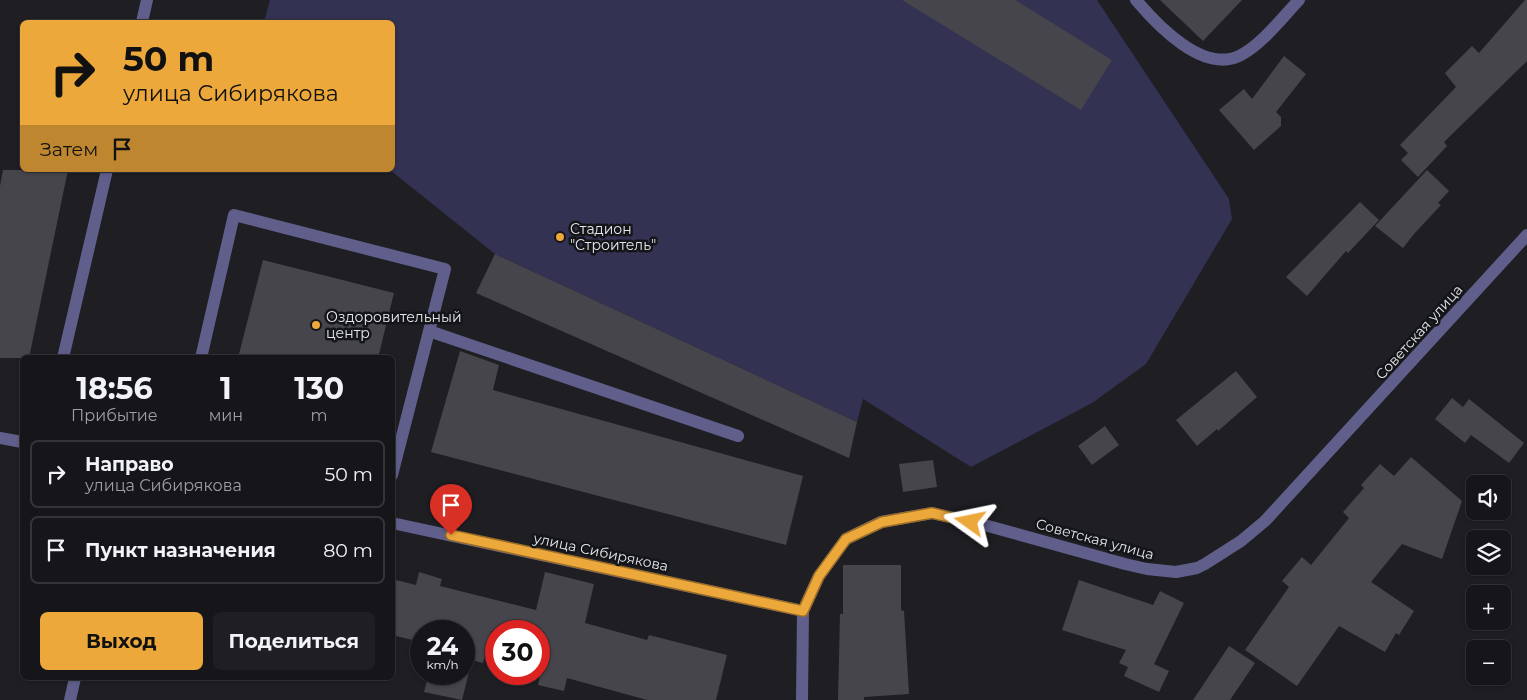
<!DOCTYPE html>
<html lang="ru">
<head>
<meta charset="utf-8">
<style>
	:root { --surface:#16161a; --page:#1f1f23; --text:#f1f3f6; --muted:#9e9fa2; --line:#353539; --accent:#eda83b }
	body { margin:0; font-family:Montserrat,sans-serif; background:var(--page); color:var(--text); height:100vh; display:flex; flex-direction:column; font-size:19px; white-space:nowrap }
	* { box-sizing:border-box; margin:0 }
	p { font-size:16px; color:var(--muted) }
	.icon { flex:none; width:28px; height:28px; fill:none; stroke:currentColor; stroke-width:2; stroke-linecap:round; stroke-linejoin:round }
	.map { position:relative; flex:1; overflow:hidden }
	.panel { position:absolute; left:20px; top:355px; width:375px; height:325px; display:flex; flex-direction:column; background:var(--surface); border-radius:8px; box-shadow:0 1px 4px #0004,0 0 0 1px var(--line) }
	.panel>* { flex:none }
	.guide { position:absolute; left:20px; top:20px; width:375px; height:152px; border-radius:8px; box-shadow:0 1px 4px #0004,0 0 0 1px var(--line); background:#eda83b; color:#111; overflow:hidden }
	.tools { position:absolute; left:1466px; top:475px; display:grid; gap:10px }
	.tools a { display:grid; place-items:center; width:45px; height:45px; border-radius:8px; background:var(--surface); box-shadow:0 1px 4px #0004,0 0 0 1px var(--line); font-size:25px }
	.speed { position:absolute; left:410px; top:620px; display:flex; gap:10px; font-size:25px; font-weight:700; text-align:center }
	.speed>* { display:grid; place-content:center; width:65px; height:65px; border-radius:50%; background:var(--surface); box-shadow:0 1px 4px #0004,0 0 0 1px var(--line); line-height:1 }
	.speed small { font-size:12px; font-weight:400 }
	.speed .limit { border:8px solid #d22; background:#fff; color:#111 }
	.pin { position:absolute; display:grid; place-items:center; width:42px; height:42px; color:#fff; margin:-51px -21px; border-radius:50% 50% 50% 0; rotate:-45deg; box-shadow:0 0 5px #0007 }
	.pin .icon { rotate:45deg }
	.me { position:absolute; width:55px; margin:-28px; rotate:282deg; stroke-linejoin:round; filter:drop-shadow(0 0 4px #0008) }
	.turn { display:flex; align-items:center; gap:18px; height:105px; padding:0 20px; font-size:22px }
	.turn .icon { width:65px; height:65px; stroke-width:2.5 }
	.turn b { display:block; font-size:35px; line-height:42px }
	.then { display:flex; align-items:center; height:48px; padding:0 20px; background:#0003; gap:10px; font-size:19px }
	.eta { display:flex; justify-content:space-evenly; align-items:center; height:85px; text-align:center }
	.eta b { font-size:30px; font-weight:700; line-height:35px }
	.button { display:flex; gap:10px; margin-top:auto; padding:10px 20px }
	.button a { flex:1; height:58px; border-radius:8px; background:var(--accent); color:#111; font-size:20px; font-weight:700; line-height:58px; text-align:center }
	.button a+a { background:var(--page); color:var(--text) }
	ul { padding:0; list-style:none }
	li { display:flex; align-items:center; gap:15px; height:68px; margin:0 10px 8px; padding:0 10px; border:2px solid var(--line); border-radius:8px }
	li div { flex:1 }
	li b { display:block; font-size:19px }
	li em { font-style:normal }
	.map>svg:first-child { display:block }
	.park { fill:#333253 }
	.building { fill:#45454b }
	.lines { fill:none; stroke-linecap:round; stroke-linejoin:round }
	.minor { stroke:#605f8b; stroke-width:12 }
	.route-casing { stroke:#9a6d26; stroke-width:12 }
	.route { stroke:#eda83b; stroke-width:9 }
	.poi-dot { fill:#eda83b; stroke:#141519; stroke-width:2 }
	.labels { text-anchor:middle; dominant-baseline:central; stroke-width:5; stroke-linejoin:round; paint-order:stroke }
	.poi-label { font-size:14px; fill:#e6e7ea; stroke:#141519; text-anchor:start }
	.street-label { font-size:14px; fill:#e6e7ea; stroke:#141519 }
</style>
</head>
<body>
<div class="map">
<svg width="1527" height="700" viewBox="0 0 1527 700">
	<rect width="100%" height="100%" fill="#1e1e23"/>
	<!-- park -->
	<path class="park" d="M270,0h827l132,199 3,20 -86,145 -54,39 -121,64 -108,-68 -6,23 -362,-168 -105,-84h2v-148h-128z"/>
	<!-- building -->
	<path class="building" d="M902,0h113l97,60 -31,50z
		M1160,0h82l-39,41z
		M1525,0h2v61l-83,81 3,4 -29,31 -17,-17 7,-7 -8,-8 56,-58 -11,-14 27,-27 7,7z
		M1284,56l22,18 -30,38 5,5v9l-27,24 -35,-40 25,-21 8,10z
		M3,170h65l-39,188h-29v-172z
		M1427,170l22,21 -11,12 3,2 -27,29 -11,14 -28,-22z
		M1360,202l19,18 -31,33 -2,-2 -39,45 -21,-19z
		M495,254l362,168 -8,36 -373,-165z
		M263,260l131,33 -16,65h-140z
		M460,351l39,14 -6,25 310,86 -17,69 -355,-93z
		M1236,371l21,26 -39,34 -1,-2 -20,17 -21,-26z
		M1452,398l11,9 6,-8 55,44 -15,20 -38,-28 -6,8 -30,-24z
		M1105,426l14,19 -27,20 -14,-19z
		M1411,457l51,44 -20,58 -40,-15 -31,38 43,29 -15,24 -3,-2 -11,19 -46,-26 -42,60 -52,-36 44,-63 -7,-6 20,-24 9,8 38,-47 -6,-6 21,-24 -3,-3 19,-21 14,12z
		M933,460l4,27 -34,5 -4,-28z
		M843,565h58v45l3,1 5,83 -45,3v3h-26l2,-86h3z
		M419,572l23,7 -2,7 96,24 9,-38 49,12 -9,39 62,17 2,-5 78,20 -11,45h-69l-80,-22 -3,13 -26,-6 6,-28 -5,-1v-25h-48l-8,32 -11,-3 -10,40 -38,-8 5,-18h35v-43h-43v11l-29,-7v-56l24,6z
		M1079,580l74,25 7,-14 24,12 -30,61 15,7 -10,21 -35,-16 4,-9 -9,-4 7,-13 -64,-20z
		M1229,646l26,17 -25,37h-37z"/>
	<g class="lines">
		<!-- minor -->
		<path class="minor" d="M1136,0c21,25 68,75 105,55 21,-11 41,-37 58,-55
			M142,22l5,-22
			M429,331l309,105
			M63,358l44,-188
			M201,358l33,-143 211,54 -53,206
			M0,438l22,4
			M392,523l411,88
			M70,700l5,-22
			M802,700l1,-89 16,-35 27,-37 35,-17 51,-9 56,13 137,38 22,5 29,3 21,-4 8,-4 36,-23 24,-20 262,-286"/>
	</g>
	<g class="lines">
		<defs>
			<path id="route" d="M451,535l352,76 16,-35 27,-37 36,-17 50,-9 38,9"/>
		</defs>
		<!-- route casing -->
		<use href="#route" class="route-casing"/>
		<!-- route -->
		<use href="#route" class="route"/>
	</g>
	<!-- markers -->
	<g class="poi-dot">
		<circle cx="560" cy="237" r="5"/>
		<circle cx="316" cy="325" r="5"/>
	</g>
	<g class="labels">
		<!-- poi labels -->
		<g class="poi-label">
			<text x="570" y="229">Стадион<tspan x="570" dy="16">"Строитель"</tspan></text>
			<text x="326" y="317">Оздоровительный<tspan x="326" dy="16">центр</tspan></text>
		</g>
		<!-- street labels -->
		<g class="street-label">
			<text transform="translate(1419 332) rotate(-48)">Советская улица</text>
			<text transform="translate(1095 539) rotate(15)">Советская улица</text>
			<text transform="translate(601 552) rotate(12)">улица Сибирякова</text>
		</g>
	</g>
</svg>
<div class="tools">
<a><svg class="icon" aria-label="sound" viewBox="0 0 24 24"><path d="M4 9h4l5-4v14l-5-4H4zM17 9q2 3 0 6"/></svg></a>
<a><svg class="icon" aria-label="layers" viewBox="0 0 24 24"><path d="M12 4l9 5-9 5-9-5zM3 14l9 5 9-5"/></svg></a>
<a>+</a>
<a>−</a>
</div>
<div class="speed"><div>24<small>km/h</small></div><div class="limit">30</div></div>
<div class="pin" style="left:451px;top:535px;background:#d93025"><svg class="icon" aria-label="arrive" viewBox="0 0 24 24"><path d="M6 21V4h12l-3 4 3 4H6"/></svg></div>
<svg class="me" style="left:970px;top:522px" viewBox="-20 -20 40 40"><path d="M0-17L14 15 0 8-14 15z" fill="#eda83b" stroke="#fff" stroke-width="4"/></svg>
<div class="guide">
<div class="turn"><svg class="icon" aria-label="right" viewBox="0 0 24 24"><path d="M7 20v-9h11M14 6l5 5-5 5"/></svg><div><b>50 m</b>улица Сибирякова</div></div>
<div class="then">Затем<svg class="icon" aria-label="arrive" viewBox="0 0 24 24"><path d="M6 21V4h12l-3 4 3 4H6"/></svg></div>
</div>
<section class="panel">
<div class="eta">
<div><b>18:56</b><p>Прибытие</p></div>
<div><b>1</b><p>мин</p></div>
<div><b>130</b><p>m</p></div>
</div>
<ul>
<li><svg class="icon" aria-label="right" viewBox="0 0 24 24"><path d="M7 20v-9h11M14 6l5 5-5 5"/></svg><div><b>Направо</b><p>улица Сибирякова</p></div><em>50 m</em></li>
<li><svg class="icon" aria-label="arrive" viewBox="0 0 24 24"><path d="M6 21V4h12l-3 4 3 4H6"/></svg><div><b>Пункт назначения</b></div><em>80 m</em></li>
</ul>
<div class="button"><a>Выход</a><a>Поделиться</a></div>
</section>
</div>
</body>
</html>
